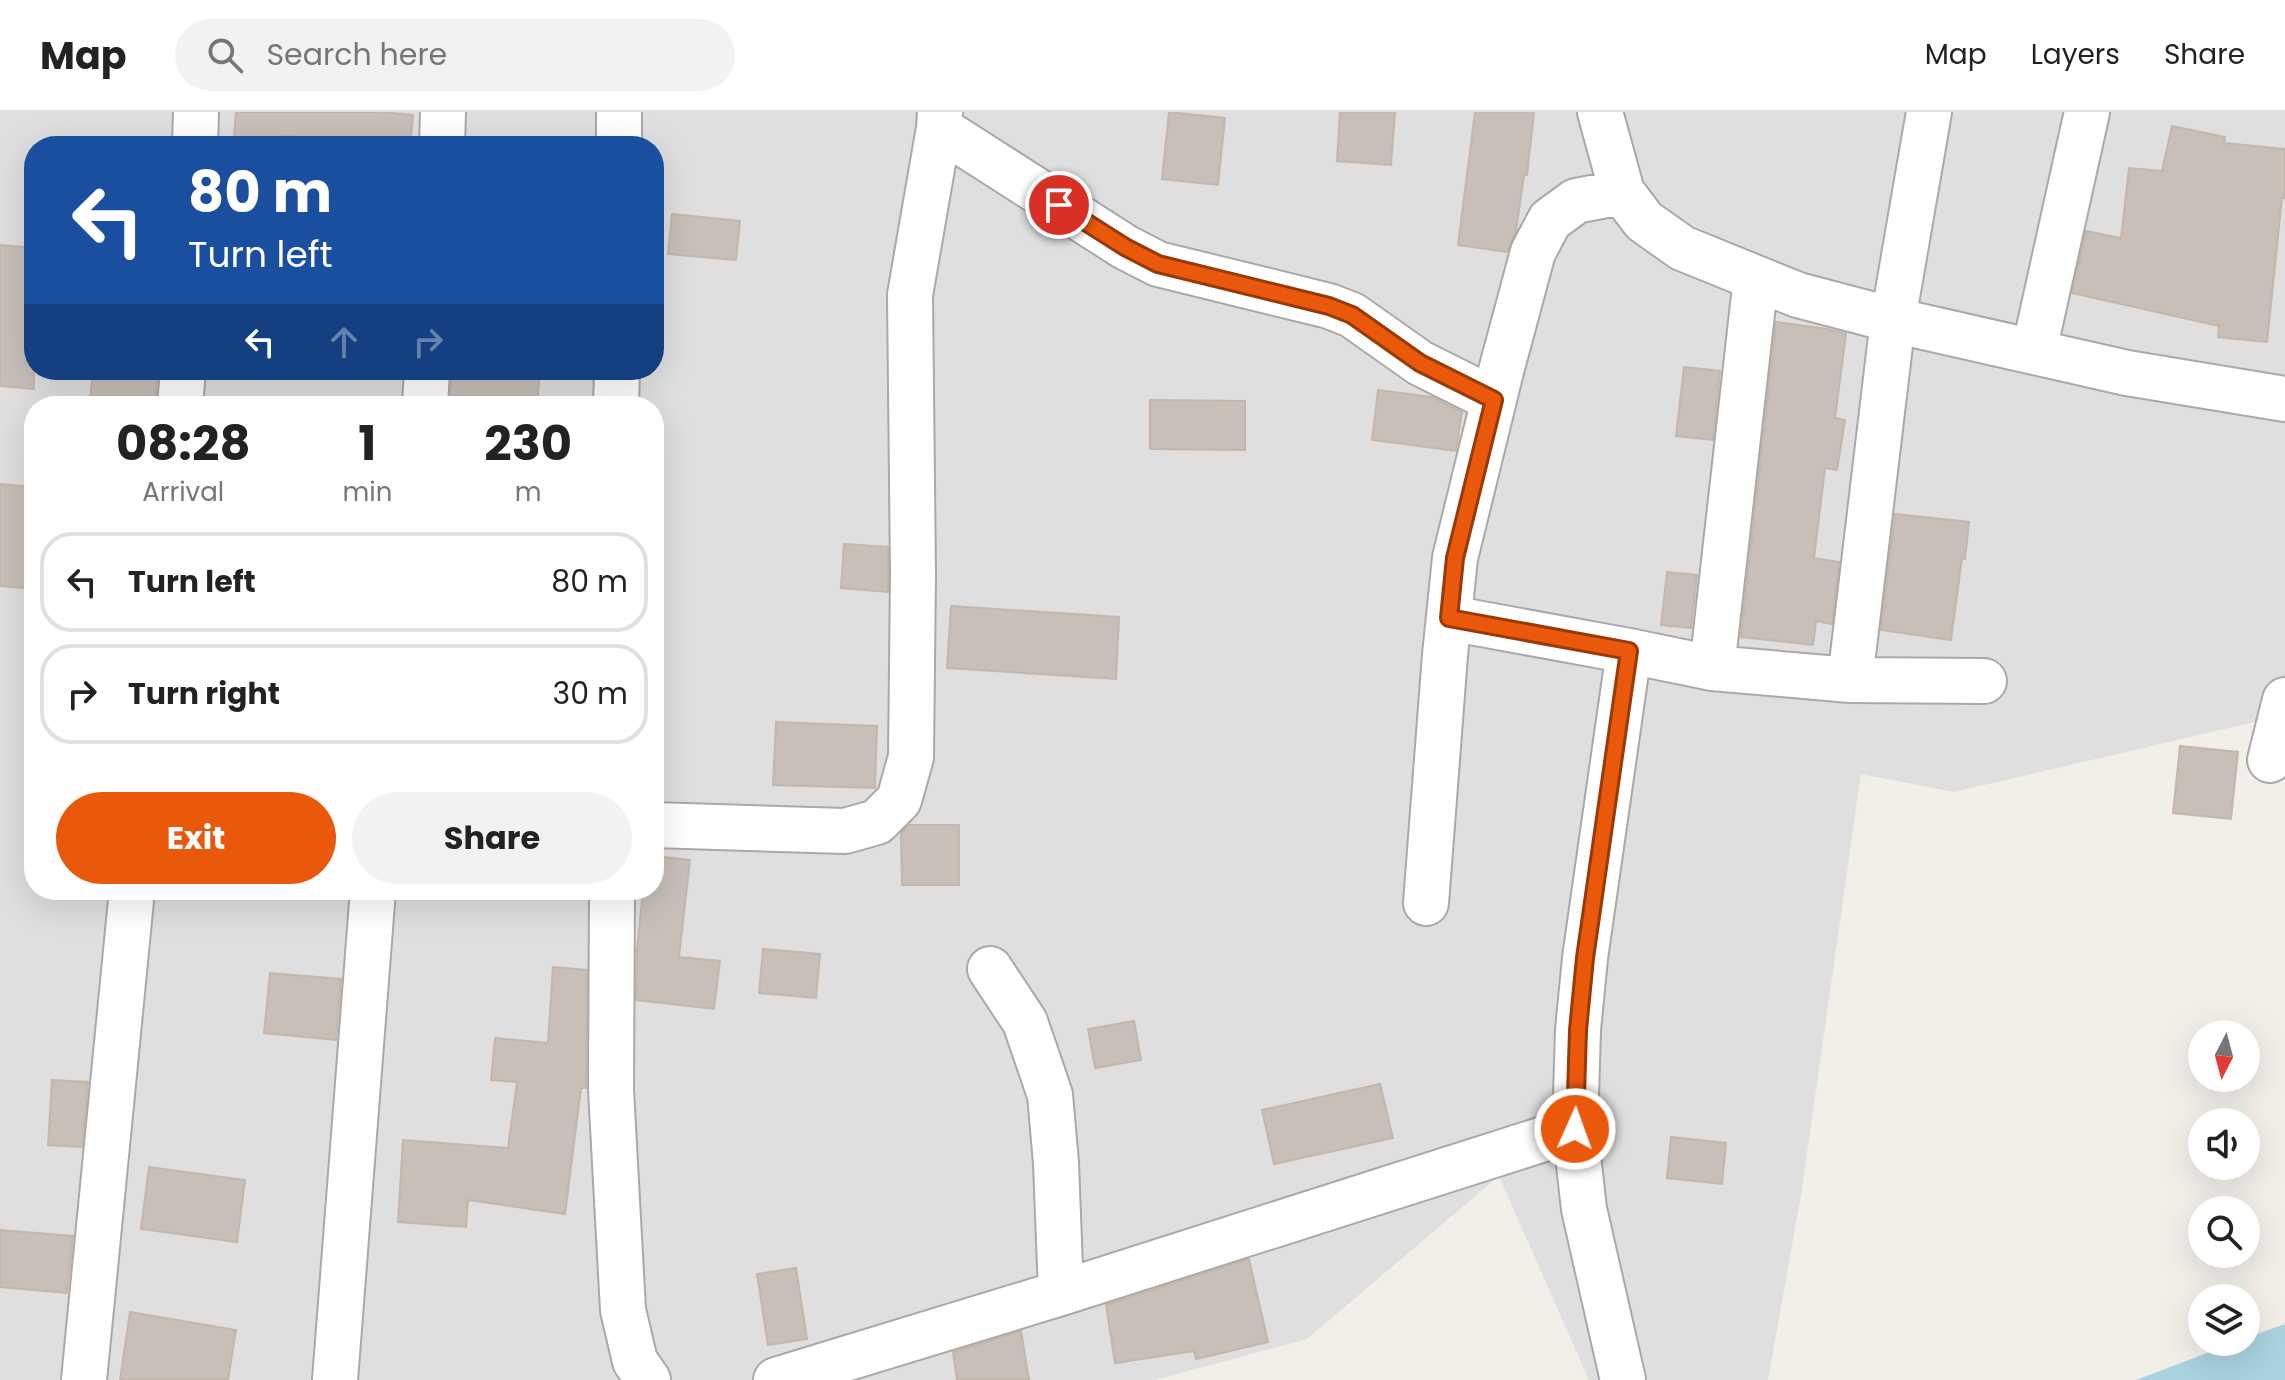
<!DOCTYPE html>
<html lang="en">
<head>
<meta charset="utf-8">
<style>
	:root { --surface:#fff; --page:#f2f2f2; --text:#222; --muted:#767676; --line:#e0e0e0; --accent:#ea580c }
	body { margin:0; font-family:Poppins,sans-serif; background:var(--page); color:var(--text); height:100vh; display:flex; flex-direction:column; font-size:30px; white-space:nowrap }
	* { box-sizing:border-box; margin:0 }
	p { font-size:26px; color:var(--muted) }
	.icon { flex:none; width:44px; height:44px; fill:none; stroke:currentColor; stroke-width:2; stroke-linecap:round; stroke-linejoin:round }
	.map { position:relative; flex:1; overflow:hidden }
	.details { position:absolute; left:24px; top:284px; width:640px; height:504px; display:flex; flex-direction:column; background:var(--surface); border-radius:32px; box-shadow:0 8px 32px #0002 }
	.details>* { flex:none }
	.hud { position:absolute; left:24px; top:24px; width:640px; height:244px; border-radius:32px; box-shadow:0 8px 32px #0002; background:#1a4fa0; color:#fff; overflow:hidden }
	.needle { width:52px; rotate:186deg }
	.controls { position:absolute; left:2188px; top:908px; display:grid; gap:16px }
	.controls a { display:grid; place-items:center; width:72px; height:72px; border-radius:50%; background:var(--surface); box-shadow:0 8px 32px #0002; font-size:40px }
	.pin { position:absolute; display:grid; place-items:center; width:68px; height:68px; color:#fff; margin:-34px; border:4px solid #fff; border-radius:50%; box-shadow:0 2px 8px #0007 }
	.me { position:absolute; width:88px; margin:-44px; rotate:2deg; stroke-linejoin:round; filter:drop-shadow(0 0 6px #0008) }
	.turn { display:flex; align-items:center; gap:28px; height:168px; padding:0 32px; font-size:36px }
	.turn .icon { width:104px; height:104px; stroke-width:2.5 }
	.turn b { display:block; font-size:56px; line-height:68px }
	.lanes { display:flex; align-items:center; height:76px; padding:0 32px; background:#0003; justify-content:center; gap:40px; direction:ltr }
	.lanes .off { opacity:.35 }
	.eta { display:flex; justify-content:space-evenly; align-items:center; height:136px; text-align:center }
	.eta b { font-size:48px; font-weight:700; line-height:56px }
	.cta { display:flex; gap:16px; margin-top:auto; padding:16px 32px }
	.cta a { flex:1; height:92px; border-radius:48px; background:var(--accent); color:#fff; font-size:32px; font-weight:700; line-height:92px; text-align:center }
	.cta a+a { background:var(--page); color:var(--text) }
	ul { padding:0; list-style:none }
	li { display:flex; align-items:center; gap:24px; height:100px; margin:0 16px 12px; padding:0 16px; border:4px solid var(--line); border-radius:32px }
	li div { flex:1 }
	li b { display:block; font-size:30px }
	li em { font-style:normal }
	header { display:flex; align-items:center; gap:48px; box-sizing:border-box; height:112px; padding:0 40px; background:var(--surface); border-bottom:2px solid var(--line) }
	header strong { font-size:38px }
	nav { display:flex; gap:44px; margin-inline-start:auto; font-size:28px }
	.search { width:560px; height:72px; background:var(--page); display:flex; align-items:center; gap:20px; box-sizing:border-box; padding:0 28px; border-radius:44px; color:var(--muted); font-size:30px }
	.map>svg:first-child { display:block }
	.residential { fill:#e0dfdf; fill-rule:evenodd }
	.water { fill:#aad3df }
	.building { fill:#c7bfb8; stroke:#c4b6ab; stroke-width:2 }
	.lines { fill:none; stroke-linecap:round; stroke-linejoin:round }
	.minor-casing { stroke:#a9a9a9; stroke-width:48 }
	.minor { stroke:#fff; stroke-width:44 }
	.route-casing { stroke:#983908; stroke-width:20 }
	.route { stroke:#ea580c; stroke-width:14 }
</style>
</head>
<body>
<header>
<strong>Map</strong>
<div class="search"><svg class="icon" aria-label="search" viewBox="0 0 24 24"><circle cx="10" cy="10" r="6"/><path d="M15 15l6 6"/></svg>Search here</div>
<nav><a>Map</a><a>Layers</a><a>Share</a></nav>
</header>
<div class="map">
<svg width="2285" height="1268" viewBox="0 0 2285 1268">
	<rect width="100%" height="100%" fill="#f2efe9"/>
	<!-- residential -->
	<path class="residential" d="M0,0h2285v603l-331,77 -93,-18 -60,421 -33,185h-179l-90,-204 -192,163 -152,41h-1155zM34,34h620v224h-620zM34,294h620v484h-620z"/>
	<!-- water -->
	<path class="water" d="M2285,1212v56h-149l100,-38h10v-4z"/>
	<!-- building -->
	<path class="building" d="M236,0h147l30,3 -3,31h-57l1,-3 -72,-8v11h-49z
		M1169,0l56,6 -7,67 -56,-6z
		M1340,0h55l-4,53 -54,-4z
		M1475,0h59l-7,63h-3l-8,56 -9,21 -49,-7z
		M2172,14l53,11 -1,6 61,6v49h-3l-15,144 -49,-5 1,-11 -147,-33 14,-62 35,7 8,-70 33,3z
		M672,102l68,7 -4,39 -68,-6z
		M0,133l34,3v141l-34,-3z
		M1776,210l51,7 19,5 -11,84 10,2 -8,50 -12,-2 -11,90 25,4 -7,62 -16,-3 -3,24 -72,-8v-3z
		M1684,255l36,4 -7,69 -37,-4z
		M93,258h65l-3,36 -65,-6z
		M452,258h88l-3,36h-87z
		M1378,278l54,7 30,15 -6,39 -84,-11z
		M1150,288l95,1v49l-95,-1z
		M0,372l34,3v102l-34,-3z
		M1895,402l74,8 -4,37 -3,-1 -11,82 -70,-10z
		M844,432l44,3v45l-47,-4z
		M1667,460l30,3 -6,53 -30,-3z
		M951,494l168,11 -3,62 -169,-11z
		M776,610l101,4 -2,62 -102,-3z
		M2180,634l58,6 -7,67 -58,-6z
		M909,713h50v60h-57l-1,-52z
		M654,744l36,4 -11,97 41,4 -6,48 -78,-9 1,-50 6,-60h11z
		M763,837l57,5 -4,44 -57,-5z
		M553,855l34,3 -1,118h-5l-16,126 -97,-14 -2,27 -68,-5 5,-82 105,8 9,-66 -26,-2 4,-42 53,5z
		M270,861l71,6 -5,61 -72,-7z
		M1134,909l7,39 -46,8 -7,-39z
		M52,968l36,2 -6,65 -34,-2z
		M1380,972l13,54 -119,26 -12,-54z
		M1671,1025l55,6 -4,41 -55,-6z
		M149,1055l96,13 -8,62 -96,-13z
		M0,1118l73,6 -6,57 -67,-6z
		M1249,1147l19,83 -72,17 -2,-8 -79,12 -9,-58z
		M796,1156l11,71 -39,6 -11,-71z
		M130,1200l106,18 -8,50h-108z
		M1021,1219l8,49h-72l-4,-28z"/>
	<g class="lines">
		<defs>
			<path id="minor" d="M1600,0l22,80 22,29 38,27 116,47 95,25 234,53 158,26
				M939,16l186,119 33,17 171,42 23,9 68,48 74,37
				M195,34l1,-34
				M442,34l1,-34
				M619,34v-34
				M2034,239l53,-239
				M180,294l3,-36
				M425,294l2,-36
				M616,294l1,-36
				M1449,506l180,33 83,17 138,12 134,1
				M1712,556l44,-390
				M1850,568l43,-360 36,-208
				M2270,648l15,-60
				M654,713l191,6 32,-9 22,-22 12,-43 2,-183 -3,-279 29,-167 1,-16
				M612,778l-1,200 12,220 12,51 13,19
				M1426,791l19,-248 10,-97 46,-187 32,-119 17,-32 26,-19 46,-9
				M990,857l35,53 25,73 6,68 5,130
				M84,1268l48,-490
				M335,1268l38,-490
				M776,1268l285,-87 514,-164
				M1623,1268l-39,-171 -9,-80 3,-99 7,-72 44,-307"/>
		</defs>
		<!-- minor casing -->
		<use href="#minor" class="minor-casing"/>
		<!-- minor -->
		<use href="#minor" class="minor"/>
	</g>
	<g class="lines">
		<defs>
			<path id="route" d="M1059,93l66,42 33,17 171,42 23,9 68,48 74,37 -39,158 -6,60 180,33 -44,307 -7,72 -3,99"/>
		</defs>
		<!-- route casing -->
		<use href="#route" class="route-casing"/>
		<!-- route -->
		<use href="#route" class="route"/>
	</g>
</svg>
<div class="controls">
<a><svg class="needle" viewBox="-14 -14 28 28"><path d="M0-13l5 13h-10z" fill="#e53935"/><path d="M0 13l5-13h-10z" fill="#767676"/></svg></a>
<a><svg class="icon" aria-label="sound" viewBox="0 0 24 24"><path d="M4 9h4l5-4v14l-5-4H4zM17 9q2 3 0 6"/></svg></a>
<a><svg class="icon" aria-label="search" viewBox="0 0 24 24"><circle cx="10" cy="10" r="6"/><path d="M15 15l6 6"/></svg></a>
<a><svg class="icon" aria-label="layers" viewBox="0 0 24 24"><path d="M12 4l9 5-9 5-9-5zM3 14l9 5 9-5"/></svg></a>
</div>
<div class="pin" style="left:1059px;top:93px;background:#d93025"><svg class="icon" aria-label="arrive" viewBox="0 0 24 24"><path d="M6 21V4h12l-3 4 3 4H6"/></svg></div>
<svg class="me" style="left:1575px;top:1017px" viewBox="-20 -20 40 40"><circle r="17" fill="#ea580c" stroke="#fff" stroke-width="3"/><path d="M0-11L8 9 0 5-8 9z" fill="#fff"/></svg>
<div class="hud">
<div class="turn"><svg class="icon" aria-label="left" viewBox="0 0 24 24"><path d="M17 20v-9H6M10 6l-5 5 5 5"/></svg><div><b>80 m</b>Turn left</div></div>
<div class="lanes"><svg class="icon" aria-label="left" viewBox="0 0 24 24"><path d="M17 20v-9H6M10 6l-5 5 5 5"/></svg><svg class="icon off" aria-label="ahead" viewBox="0 0 24 24"><path d="M12 20V5M6 11l6-6 6 6"/></svg><svg class="icon off" aria-label="right" viewBox="0 0 24 24"><path d="M7 20v-9h11M14 6l5 5-5 5"/></svg></div>
</div>
<section class="details">
<div class="eta">
<div><b>08:28</b><p>Arrival</p></div>
<div><b>1</b><p>min</p></div>
<div><b>230</b><p>m</p></div>
</div>
<ul>
<li><svg class="icon" aria-label="left" viewBox="0 0 24 24"><path d="M17 20v-9H6M10 6l-5 5 5 5"/></svg><div><b>Turn left</b></div><em>80 m</em></li>
<li><svg class="icon" aria-label="right" viewBox="0 0 24 24"><path d="M7 20v-9h11M14 6l5 5-5 5"/></svg><div><b>Turn right</b></div><em>30 m</em></li>
</ul>
<div class="cta"><a>Exit</a><a>Share</a></div>
</section>
</div>
</body>
</html>
